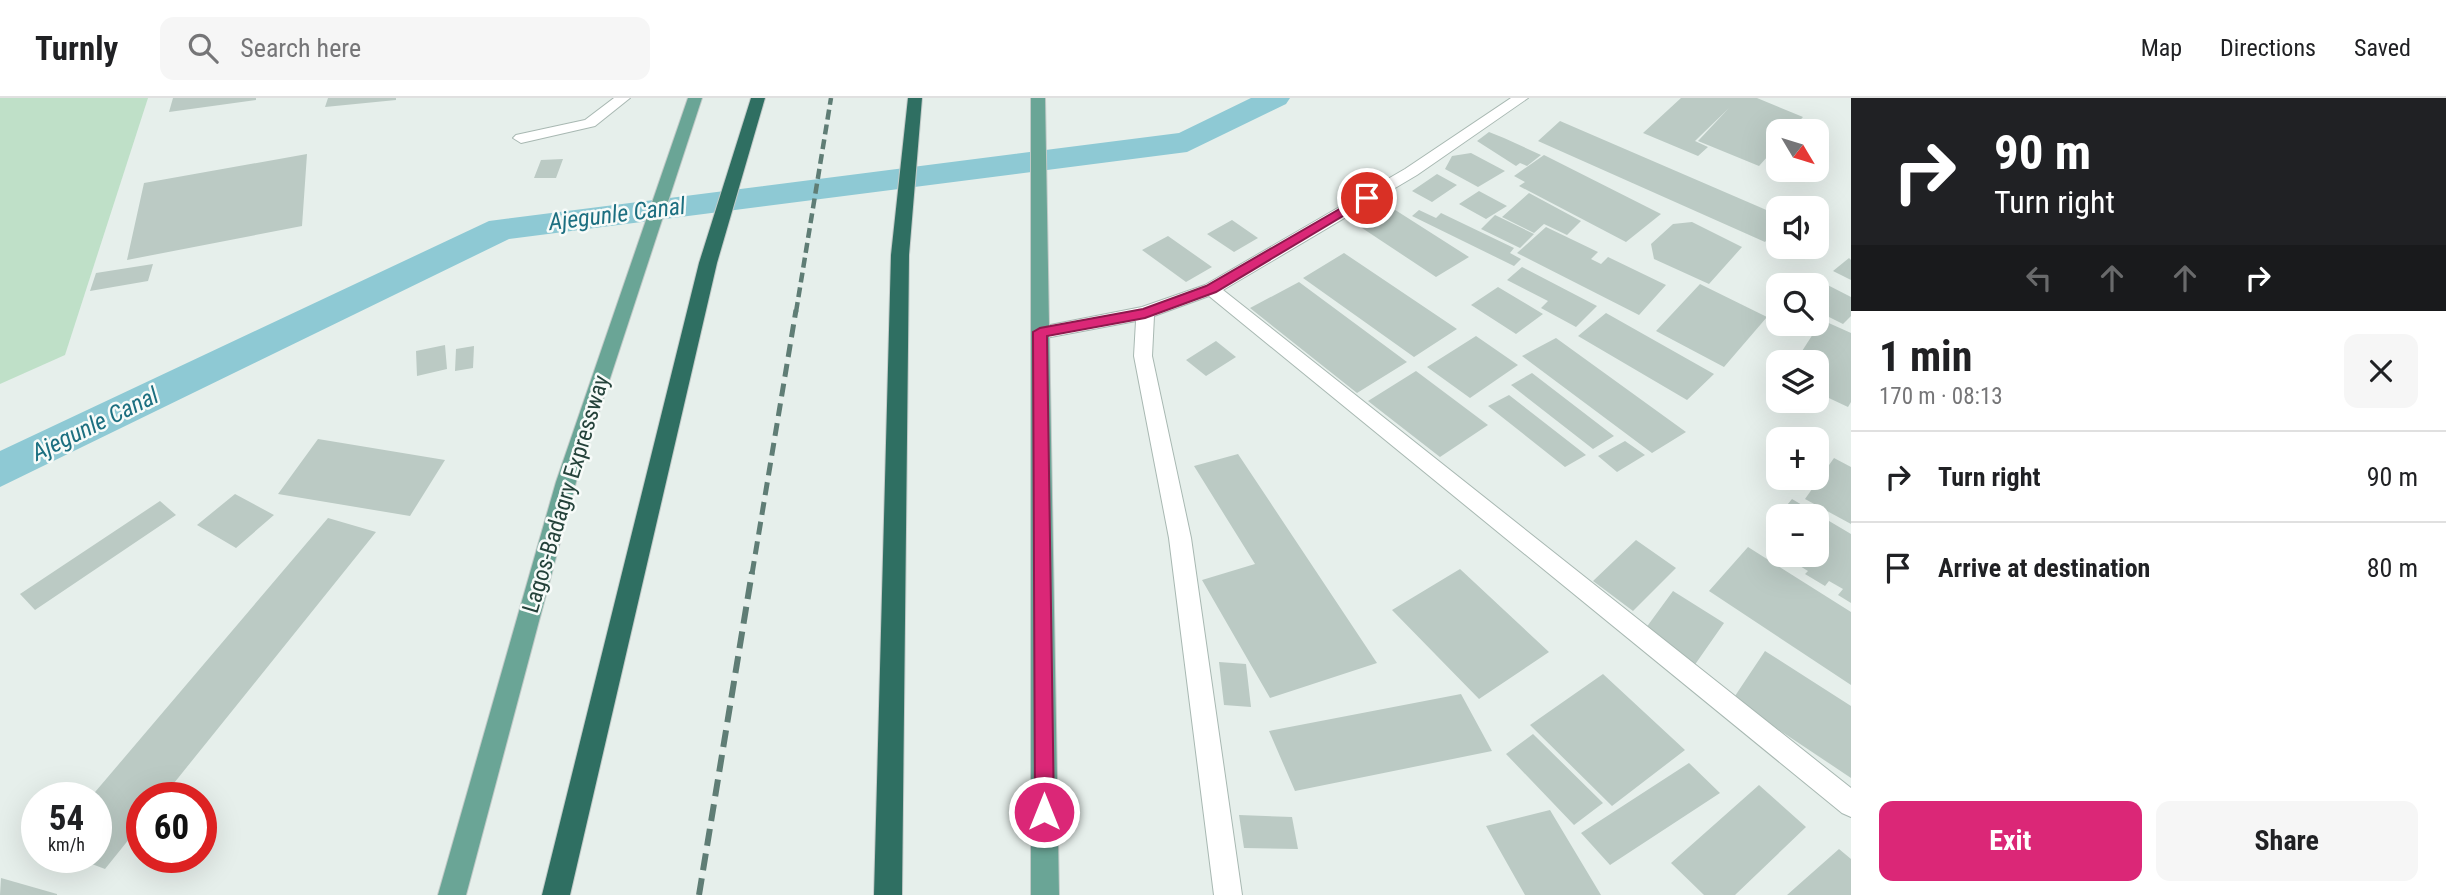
<!DOCTYPE html>
<html lang="en">
<head>
<meta charset="utf-8">
<style>
	:root { --surface:#fff; --page:#f6f6f6; --text:#202124; --muted:#757577; --line:#e0e0e0; --accent:#db2777 }
	body { margin:0; font-family:"Roboto Condensed",sans-serif; background:var(--page); color:var(--text); height:100vh; display:flex; flex-direction:column; font-size:26px; white-space:nowrap }
	* { box-sizing:border-box; margin:0 }
	p { font-size:23px; color:var(--muted) }
	.icon { flex:none; width:38px; height:38px; fill:none; stroke:currentColor; stroke-width:2; stroke-linecap:round; stroke-linejoin:round }
	.map { position:relative; flex:1; overflow:hidden }
	.panel { display:flex; flex-direction:column; background:var(--surface); width:595px }
	.panel>* { flex:none }
	.top-card { background:#202124; color:#fff; overflow:hidden }
	.needle { width:46px; rotate:128deg }
	.controls { position:absolute; left:1766px; top:21px; display:grid; gap:14px }
	.controls a { display:grid; place-items:center; width:63px; height:63px; border-radius:14px; background:var(--surface); box-shadow:0 7px 28px #0002; font-size:35px }
	.speed { position:absolute; left:21px; top:684px; display:flex; gap:14px; font-size:35px; font-weight:700; text-align:center }
	.speed>* { display:grid; place-content:center; width:91px; height:91px; border-radius:50%; background:var(--surface); box-shadow:0 7px 28px #0002; line-height:1 }
	.speed small { font-size:18px; font-weight:400 }
	.speed .limit { border:10px solid #d22; background:#fff; color:#111 }
	.pin { position:absolute; display:grid; place-items:center; width:60px; height:60px; color:#fff; margin:-30px; border:4px solid #fff; border-radius:50%; box-shadow:0 2px 7px #0007 }
	.me { position:absolute; width:77px; margin:-38px; rotate:0deg; stroke-linejoin:round; filter:drop-shadow(0 0 5px #0008) }
	.turn { display:flex; align-items:center; gap:24px; height:147px; padding:0 28px; font-size:32px }
	.turn .icon { width:91px; height:91px; stroke-width:2.5 }
	.turn b { display:block; font-size:49px; line-height:60px }
	.lanes { display:flex; align-items:center; height:66px; padding:0 28px; background:#0003; justify-content:center; gap:35px; direction:ltr }
	.lanes .off { opacity:.35 }
	.round { display:grid; place-items:center; flex:none; width:74px; height:74px; border-radius:14px; background:var(--page) }
	.headline { display:flex; align-items:center; justify-content:space-between; height:119px; padding:0 28px }
	h1 { font-size:42px; font-weight:700; line-height:52px }
	.action { display:flex; gap:14px; margin-top:auto; padding:14px 28px }
	.action a { flex:1; height:80px; border-radius:14px; background:var(--accent); color:#fff; font-size:28px; font-weight:700; line-height:80px; text-align:center }
	.action a+a { background:var(--page); color:var(--text) }
	ul { padding:0; list-style:none }
	li { display:flex; align-items:center; gap:21px; height:91px; padding:0 28px; border-top:2px solid var(--line) }
	li div { flex:1 }
	li b { display:block; font-size:26px }
	li em { font-style:normal }
	header { display:flex; align-items:center; gap:42px; box-sizing:border-box; height:98px; padding:0 35px; background:var(--surface); border-bottom:2px solid var(--line) }
	header strong { font-size:33px }
	nav { display:flex; gap:38px; margin-inline-start:auto; font-size:24px }
	.search { width:490px; height:63px; background:var(--page); display:flex; align-items:center; gap:18px; box-sizing:border-box; padding:0 24px; border-radius:14px; color:var(--muted); font-size:26px }
	main { display:flex; flex:1; min-height:0 }
	.map>svg:first-child { display:block }
	.green { fill:#bfe0c8 }
	.lines { fill:none; stroke-linecap:round; stroke-linejoin:round }
	.canal { fill:#8ec9d4; fill-rule:evenodd }
	.building { fill:#bbcac4 }
	.lane-casing { stroke:#a8b8b2; stroke-width:2 }
	.street-casing { stroke:#a8b8b2; stroke-width:2 }
	.primary-casing { stroke:#c2cac8; stroke-width:2 }
	.highway-casing { stroke:#c2cac8; stroke-width:2 }
	.lane { fill:#fff; fill-rule:evenodd }
	.street { fill:#fff; fill-rule:evenodd }
	.primary { fill:#6aa596; fill-rule:evenodd }
	.highway { fill:#2f6f62; fill-rule:evenodd }
	.rail-far2 { stroke:#5f7d75; stroke-width:4.5; stroke-dasharray:10 5; stroke-linecap:butt }
	.rail-far1 { stroke:#5f7d75; stroke-width:5; stroke-dasharray:13 7; stroke-linecap:butt }
	.rail { stroke:#5f7d75; stroke-width:6; stroke-dasharray:17 8; stroke-linecap:butt }
	.route { fill:#db2777; stroke:#8e194d; stroke-width:2 }
	.labels { text-anchor:middle; dominant-baseline:central; stroke-width:5; stroke-linejoin:round; paint-order:stroke }
	.street-label { font-size:23px; fill:#24423a; stroke:#f7fbf9 }
	.water-label { font-size:24px; font-style:italic; fill:#1c6f80; stroke:#f7fbf9 }
</style>
</head>
<body>
<header>
<strong>Turnly</strong>
<div class="search"><svg class="icon" aria-label="search" viewBox="0 0 24 24"><circle cx="10" cy="10" r="6"/><path d="M15 15l6 6"/></svg>Search here</div>
<nav><a>Map</a><a>Directions</a><a>Saved</a></nav>
</header>
<main>
<div class="map">
<svg width="1851" height="797" viewBox="0 0 1851 797">
	<rect width="100%" height="100%" fill="#e6efeb"/>
	<!-- green -->
	<path class="green" d="M0,0h148l-83,257 -65,29z"/>
	<g class="lines">
		<!-- canal -->
		<path class="canal" d="M1251,0h39l-4,6 -99,48 -678,87 -509,248v-36l489,-230 690,-88z"/>
	</g>
	<!-- building -->
	<path class="building" d="M173,0h83v2l-87,12z
		M328,0h68v2l-71,7z
		M1681,0h76l46,19 -13,14h-12v14l-19,21 -61,-25 31,-33 -34,33 13,6 -10,9 -55,-23z
		M1560,23l218,94v11l-13,16 -227,-101z
		M1489,34l15,6 37,17 -14,11 -7,-3 -4,3 -39,-25z
		M1471,55l34,18 -27,16 -33,-18 7,-13z
		M307,56l-5,72 -175,34 17,-77z
		M1544,57l117,59 -35,28 -107,-56 6,-4 -11,-6z
		M563,61l-7,19h-22l7,-18z
		M1437,76l20,11 -25,17 -20,-11z
		M1479,93l28,15 -21,13 -27,-15z
		M1529,95l52,28 -14,14 -23,-11 -10,9 -32,-16z
		M1389,108l80,51 -33,20 -80,-53z
		M1419,112l17,8 5,-5 73,35 -4,5 11,6 -7,7 -102,-50z
		M1495,117l39,19 -14,14 -39,-19z
		M1232,122l26,18 -24,14 -27,-18z
		M1692,124l50,25 -33,37 -55,-25 -3,-15 22,-20z
		M1546,129l52,25 -7,7 10,5 7,-7 58,28 -27,30 -122,-62z
		M1168,138l44,31 -26,15 -44,-32z
		M1344,155l113,76 -43,28 -111,-79z
		M1849,160l2,2v20l-18,-9z
		M153,166l-5,17 -58,10 6,-18z
		M1522,169l75,39 -21,21 -35,-19 7,-7 -41,-21z
		M1808,177l43,22v19l-8,8 -20,-10 -7,6v-35h-19z
		M1299,184l108,80 -50,31 -107,-85z
		M1700,186l67,33 -43,50 -68,-36z
		M1498,189l45,27 -27,20 -45,-29z
		M1606,215l108,61 -27,26 -109,-64z
		M1822,222l29,13v69l-3,5 -32,-15v-30h-21z
		M1476,238l42,29 -48,33 -43,-31z
		M1556,240l130,94 -34,21 -130,-97z
		M1216,243l20,16 -30,19 -20,-16z
		M445,247l2,24 -30,7 -1,-25z
		M474,248l-1,22 -18,3 1,-22z
		M1416,273l72,54 -48,32 -72,-56z
		M1532,275l82,63 -21,13 -82,-64z
		M1509,297l77,60 -21,12 -77,-61z
		M318,341l127,21 -35,56 -132,-22z
		M1625,343l20,14 -28,17 -19,-16z
		M1238,356l139,209 -107,35 -68,-118 53,-16 -61,-98z
		M1834,360l17,9v57l-46,-25z
		M235,396l39,21 -38,33 -39,-23z
		M1792,401l59,35v69l-13,-8 5,-6 -14,-8 -4,5 -20,-12 3,-3 -26,-16h34v-39h-38z
		M160,403l16,14 -141,95 -15,-16z
		M328,420l48,14 -214,266h-20v25l-37,46 -29,-11h20v-60h-6z
		M1636,442l40,28 -43,43 -40,-30z
		M1748,449l103,65v73l-142,-94z
		M1460,471l89,83 -70,47 -87,-89z
		M1673,493l51,32 -30,43 -51,-34z
		M1765,553l86,55v72l-118,-79z
		M1219,564l27,2 5,43 -27,-2z
		M1603,576l82,76 -73,56 -82,-81z
		M1461,596l31,57 -197,40 -26,-60z
		M1533,636l70,69 -29,22 -68,-71z
		M1689,665l31,30 -110,72 -29,-32z
		M1759,687l47,42 -71,68h-31l-33,-32z
		M1550,712l51,85h-76l-39,-69z
		M1239,717l53,2 6,32 -54,-1z
		M1839,751l12,10v36h-64z
		M1,780l56,16v1h-57z"/>
	<g class="lines">
		<defs>
			<path id="lane" d="M614,0h16l-35,28 -74,17 -8,-5 3,-3 69,-15z"/>
			<path id="street" d="M1511,0h17l-111,77 -194,115 628,498v29l-9,-4 -633,-517 -55,20 -2,40 39,182 51,357h-28l-45,-357 -35,-182 2,-35 -96,18 -9,-6 9,-6 102,-20 63,-22 200,-116z"/>
			<path id="primary" d="M688,0h14l-126,384 -110,413h-28l118,-413z
				M1031,0h14l14,797h-28z"/>
			<path id="highway" d="M751,0h14l-48,165 -147,632h-28l157,-632z
				M908,0h14l-13,157 -7,640h-28l17,-640z"/>
		</defs>
		<!-- lane casing -->
		<use href="#lane" class="lane-casing"/>
		<!-- street casing -->
		<use href="#street" class="street-casing"/>
		<!-- primary casing -->
		<use href="#primary" class="primary-casing"/>
		<!-- highway casing -->
		<use href="#highway" class="highway-casing"/>
		<!-- lane -->
		<use href="#lane" class="lane"/>
		<!-- street -->
		<use href="#street" class="street"/>
		<!-- primary -->
		<use href="#primary" class="primary"/>
		<!-- highway -->
		<use href="#highway" class="highway"/>
		<!-- rail-far2 -->
		<path class="rail-far2" d="M796,214l35,-214"/>
		<!-- rail-far1 -->
		<path class="rail-far1" d="M752,476l44,-264"/>
		<!-- rail -->
		<path class="rail" d="M699,797l53,-323"/>
	</g>
	<!-- route -->
	<path class="route" d="M1362,98l11,2 -157,94 -71,26 -98,18 7,476 -3,7 -7,3 -7,-3 -2,-7 -2,-480 7,-4 103,-19 63,-23z"/>
	<g class="labels">
		<!-- street labels -->
		<g class="street-label">
			<text transform="translate(566 396) rotate(-73)">Lagos-Badagry Expressway</text>
		</g>
		<!-- water labels -->
		<g class="water-label">
			<text transform="translate(617 116) rotate(-7)">Ajegunle Canal</text>
			<text transform="translate(95 326) rotate(-26)">Ajegunle Canal</text>
		</g>
	</g>
</svg>
<div class="controls">
<a><svg class="needle" viewBox="-14 -14 28 28"><path d="M0-13l5 13h-10z" fill="#e53935"/><path d="M0 13l5-13h-10z" fill="#757577"/></svg></a>
<a><svg class="icon" aria-label="sound" viewBox="0 0 24 24"><path d="M4 9h4l5-4v14l-5-4H4zM17 9q2 3 0 6"/></svg></a>
<a><svg class="icon" aria-label="search" viewBox="0 0 24 24"><circle cx="10" cy="10" r="6"/><path d="M15 15l6 6"/></svg></a>
<a><svg class="icon" aria-label="layers" viewBox="0 0 24 24"><path d="M12 4l9 5-9 5-9-5zM3 14l9 5 9-5"/></svg></a>
<a>+</a>
<a>−</a>
</div>
<div class="speed"><div>54<small>km/h</small></div><div class="limit">60</div></div>
<div class="pin" style="left:1367px;top:100px;background:#d93025"><svg class="icon" aria-label="arrive" viewBox="0 0 24 24"><path d="M6 21V4h12l-3 4 3 4H6"/></svg></div>
<svg class="me" style="left:1044px;top:714px" viewBox="-20 -20 40 40"><circle r="17" fill="#db2777" stroke="#fff" stroke-width="3"/><path d="M0-11L8 9 0 5-8 9z" fill="#fff"/></svg>
</div>
<section class="panel">
<div class="top-card">
<div class="turn"><svg class="icon" aria-label="right" viewBox="0 0 24 24"><path d="M7 20v-9h11M14 6l5 5-5 5"/></svg><div><b>90 m</b>Turn right</div></div>
<div class="lanes"><svg class="icon off" aria-label="left" viewBox="0 0 24 24"><path d="M17 20v-9H6M10 6l-5 5 5 5"/></svg><svg class="icon off" aria-label="ahead" viewBox="0 0 24 24"><path d="M12 20V5M6 11l6-6 6 6"/></svg><svg class="icon off" aria-label="ahead" viewBox="0 0 24 24"><path d="M12 20V5M6 11l6-6 6 6"/></svg><svg class="icon" aria-label="right" viewBox="0 0 24 24"><path d="M7 20v-9h11M14 6l5 5-5 5"/></svg></div>
</div>
<div class="headline"><div><h1>1 min</h1><p>170 m · 08:13</p></div><a class="round"><svg class="icon" aria-label="close" viewBox="0 0 24 24"><path d="M6 6l12 12M18 6L6 18"/></svg></a></div>
<ul>
<li><svg class="icon" aria-label="right" viewBox="0 0 24 24"><path d="M7 20v-9h11M14 6l5 5-5 5"/></svg><div><b>Turn right</b></div><em>90 m</em></li>
<li><svg class="icon" aria-label="arrive" viewBox="0 0 24 24"><path d="M6 21V4h12l-3 4 3 4H6"/></svg><div><b>Arrive at destination</b></div><em>80 m</em></li>
</ul>
<div class="action"><a>Exit</a><a>Share</a></div>
</section>
</main>
</body>
</html>
